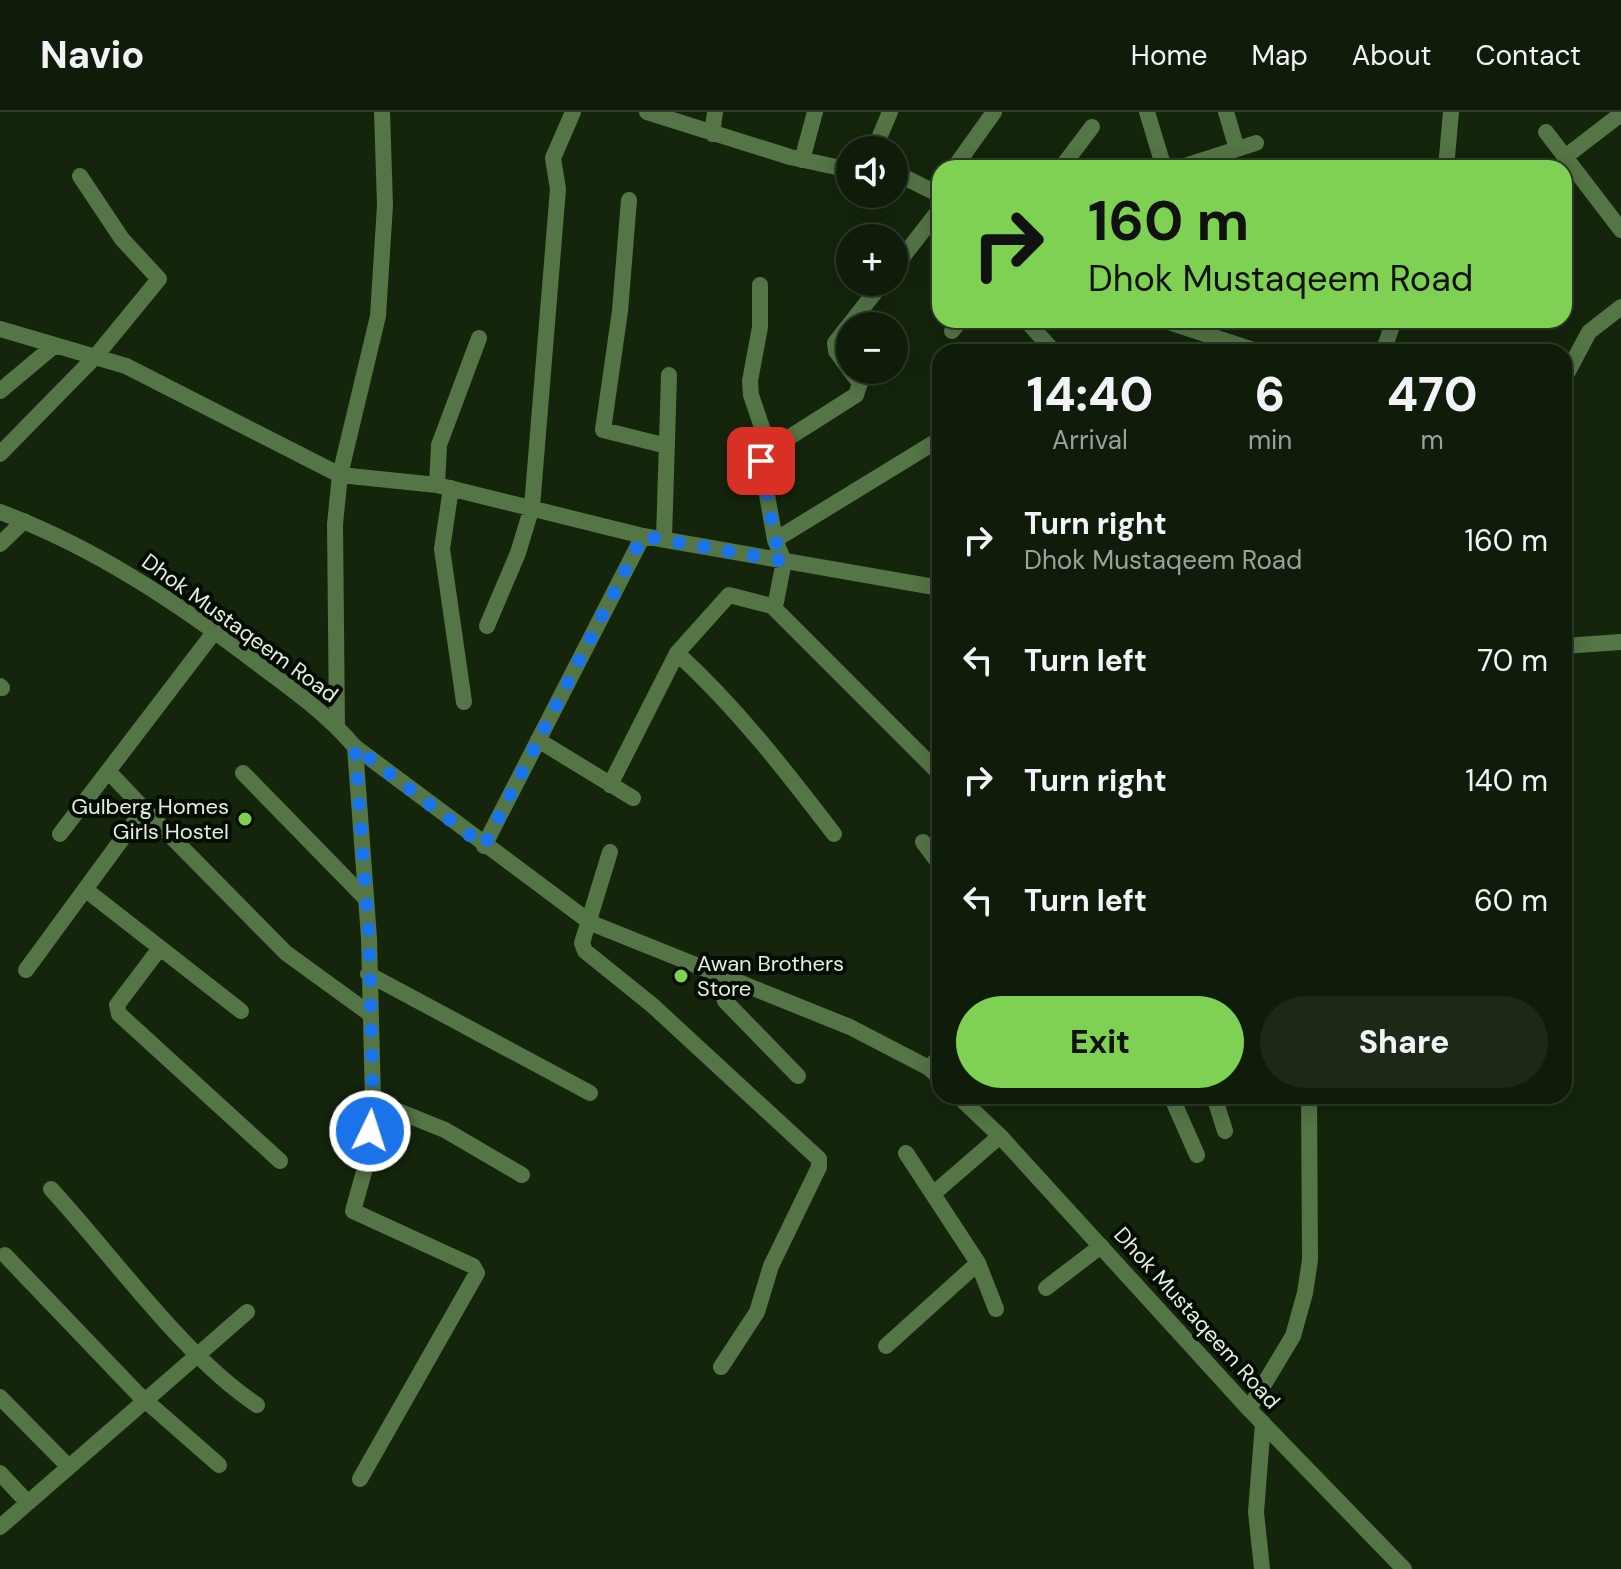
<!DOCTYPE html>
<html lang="en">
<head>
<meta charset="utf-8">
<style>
	:root { --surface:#0f1c09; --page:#1d2917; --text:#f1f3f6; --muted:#9ba19c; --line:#2f3a2a; --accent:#7ed153 }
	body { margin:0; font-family:"DM Sans",sans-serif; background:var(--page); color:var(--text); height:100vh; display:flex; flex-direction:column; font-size:30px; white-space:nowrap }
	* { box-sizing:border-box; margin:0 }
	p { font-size:26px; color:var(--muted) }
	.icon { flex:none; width:44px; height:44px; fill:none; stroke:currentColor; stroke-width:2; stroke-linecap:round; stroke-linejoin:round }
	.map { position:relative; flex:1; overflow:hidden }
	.side { position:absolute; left:932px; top:232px; width:640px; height:760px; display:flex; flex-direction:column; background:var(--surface); border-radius:24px; box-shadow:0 4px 20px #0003,0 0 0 2px var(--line) }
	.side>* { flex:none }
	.guide { position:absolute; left:932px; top:48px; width:640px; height:168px; border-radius:24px; box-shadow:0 4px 20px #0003,0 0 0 2px var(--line); background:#7ed153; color:#111; overflow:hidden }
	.buttons { position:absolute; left:836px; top:24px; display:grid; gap:16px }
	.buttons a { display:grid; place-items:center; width:72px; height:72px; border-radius:50%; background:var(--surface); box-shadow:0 4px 20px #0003,0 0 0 2px var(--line); font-size:40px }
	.pin { position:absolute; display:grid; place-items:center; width:68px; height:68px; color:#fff; margin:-34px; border-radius:16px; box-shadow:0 4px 12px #0006 }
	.me { position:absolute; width:88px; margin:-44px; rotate:4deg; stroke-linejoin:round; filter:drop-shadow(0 0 6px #0008) }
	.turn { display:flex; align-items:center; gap:28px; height:168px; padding:0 24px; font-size:36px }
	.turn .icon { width:104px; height:104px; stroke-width:2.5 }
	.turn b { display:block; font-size:56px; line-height:68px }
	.eta { display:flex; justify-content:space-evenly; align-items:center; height:136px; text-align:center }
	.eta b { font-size:48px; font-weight:800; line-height:56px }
	.cta { display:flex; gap:16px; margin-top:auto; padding:16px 24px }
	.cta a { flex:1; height:92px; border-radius:48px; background:var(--accent); color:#111; font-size:32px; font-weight:800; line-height:92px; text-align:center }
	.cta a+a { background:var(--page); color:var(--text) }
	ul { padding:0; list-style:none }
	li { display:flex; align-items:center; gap:24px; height:120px; padding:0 24px }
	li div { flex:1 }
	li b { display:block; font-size:30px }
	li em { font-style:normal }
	header { display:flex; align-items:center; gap:48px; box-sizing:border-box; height:112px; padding:0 40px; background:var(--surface); border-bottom:2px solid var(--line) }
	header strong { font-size:38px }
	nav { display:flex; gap:44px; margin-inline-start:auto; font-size:28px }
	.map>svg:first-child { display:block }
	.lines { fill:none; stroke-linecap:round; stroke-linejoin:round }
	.minor { stroke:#547546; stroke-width:16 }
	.tertiary { stroke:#547546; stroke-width:16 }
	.route { stroke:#1a73e8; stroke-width:14; stroke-dasharray:0 25.2 }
	.poi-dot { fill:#7ed153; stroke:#050c03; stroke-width:3 }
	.labels { text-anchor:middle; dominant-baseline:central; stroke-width:8; stroke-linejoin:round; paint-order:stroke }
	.street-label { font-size:22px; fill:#e3eede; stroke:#050c03 }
	.poi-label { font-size:22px; fill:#e3eede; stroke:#050c03; text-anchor:end }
</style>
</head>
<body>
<header>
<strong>Navio</strong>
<nav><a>Home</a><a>Map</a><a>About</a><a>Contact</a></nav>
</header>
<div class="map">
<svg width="1621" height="1457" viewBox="0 0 1621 1457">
	<rect width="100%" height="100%" fill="#14250c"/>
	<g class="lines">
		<!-- minor -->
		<path class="minor" d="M647,0l143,45 60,13
			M1147,0l17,56
			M1226,0l11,37
			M1546,20l75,98
			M712,22l3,-22
			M874,38l16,-38
			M1565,45l56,-43
			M802,48l13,-48
			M954,56l40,-56
			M1061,56l31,-41
			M1178,56l78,-25
			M1446,56l5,-56
			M894,65l14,2 28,14
			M629,88l-9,111 -17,119 64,16
			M894,156l46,-59
			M760,173v42l-10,54 1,14 18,53
			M1026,208l28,32
			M1162,208l98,32
			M0,217l126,37 214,109 97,10
			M952,219l9,-11
			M479,226l-40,107 -2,40 206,51 297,52
			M1383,240l11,-32
			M850,258l-14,-19 -1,-8 48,-61
			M1564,267l25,-47 32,-25
			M0,279l55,-46
			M0,342l95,-97 64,-78 -37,-40 -42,-63
			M451,376l-9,61 22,153
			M664,427l5,-164
			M775,428l-14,-79 2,-7 93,-59 4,-12 -10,-13
			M0,432l24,-23
			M772,494l167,167
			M487,514l31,-73 14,-46 26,-318 -5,-31 20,-46
			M1564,534l57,-4
			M677,541c60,55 108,117 157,181
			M0,574l2,2
			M337,614l-2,-202 5,-49 38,-159 7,-111 -3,-93
			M538,628l95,58
			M355,635l14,191 4,163 -6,60 -14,50 120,55 4,7 -117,206
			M109,660l35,37
			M243,661l123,126
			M610,673l67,-132 52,-58 43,11 4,-4 8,-41 -9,-21 165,-101
			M60,722l155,-203
			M923,730l17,23
			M484,734l159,-310
			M610,740l-28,91 3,8 67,54 167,154v8l-48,99 -14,46 -36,55
			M86,778l155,121
			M160,836l-43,57 2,9 161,147
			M26,858l118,-161 142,144 84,61
			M717,861l8,28 73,75
			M368,862l222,119
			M929,956l11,-12
			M1171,984l26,59
			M1214,984l11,35
			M373,989l72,29 77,45
			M906,1041l72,110 18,46
			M51,1077c62,67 131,166 206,216
			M933,1082l67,-58
			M5,1143l133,139 81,71
			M1046,1176l55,-42
			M886,1234l92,-83
			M0,1285l69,70
			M1249,1297l44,-73 12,-43 5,-33 -1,-164
			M0,1361l28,30
			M0,1415l247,-215
			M1262,1457l-6,-57 7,-89"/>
		<!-- tertiary -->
		<path class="tertiary" d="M0,400c94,35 178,91 258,152 34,25 69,50 97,83l236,176 259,104 79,41 11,10
			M958,984l42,40 249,273 155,160"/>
	</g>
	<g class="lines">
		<!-- route -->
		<path class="route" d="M370,1019l3,-30 -4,-163 -14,-191 129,99 159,-310 141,25 -9,-21 -14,-79"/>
	</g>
	<!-- markers -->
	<g class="poi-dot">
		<circle cx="245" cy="707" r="8"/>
		<circle cx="681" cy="864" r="8"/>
	</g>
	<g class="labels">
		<!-- street labels -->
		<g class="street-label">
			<text transform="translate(240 516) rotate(36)">Dhok Mustaqeem Road</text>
			<text transform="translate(1197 1206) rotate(48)">Dhok Mustaqeem Road</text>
		</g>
		<!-- poi labels -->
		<g class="poi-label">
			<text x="229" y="694">Gulberg Homes<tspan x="229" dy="25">Girls Hostel</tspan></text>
			<text x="697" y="851" text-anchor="start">Awan Brothers<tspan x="697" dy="25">Store</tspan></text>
		</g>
	</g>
</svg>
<div class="buttons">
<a><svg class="icon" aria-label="sound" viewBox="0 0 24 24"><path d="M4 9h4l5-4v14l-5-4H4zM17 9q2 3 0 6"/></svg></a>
<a>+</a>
<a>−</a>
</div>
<div class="pin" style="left:761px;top:349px;background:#d93025"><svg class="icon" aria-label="arrive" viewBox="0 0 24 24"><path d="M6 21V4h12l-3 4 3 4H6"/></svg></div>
<svg class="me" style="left:370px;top:1019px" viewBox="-20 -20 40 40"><circle r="17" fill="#1a73e8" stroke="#fff" stroke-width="3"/><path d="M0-11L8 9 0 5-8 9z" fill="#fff"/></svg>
<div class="guide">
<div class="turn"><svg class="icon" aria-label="right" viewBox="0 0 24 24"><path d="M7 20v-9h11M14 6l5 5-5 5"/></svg><div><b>160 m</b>Dhok Mustaqeem Road</div></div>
</div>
<section class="side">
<div class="eta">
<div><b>14:40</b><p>Arrival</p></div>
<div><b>6</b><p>min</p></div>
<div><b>470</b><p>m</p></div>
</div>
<ul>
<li><svg class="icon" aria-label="right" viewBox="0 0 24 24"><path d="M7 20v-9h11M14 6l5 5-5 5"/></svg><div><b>Turn right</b><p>Dhok Mustaqeem Road</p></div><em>160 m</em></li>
<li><svg class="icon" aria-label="left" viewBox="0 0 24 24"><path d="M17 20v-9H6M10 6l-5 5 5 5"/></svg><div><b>Turn left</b></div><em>70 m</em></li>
<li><svg class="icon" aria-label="right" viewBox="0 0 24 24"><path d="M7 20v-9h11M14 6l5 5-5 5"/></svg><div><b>Turn right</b></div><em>140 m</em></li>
<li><svg class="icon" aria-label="left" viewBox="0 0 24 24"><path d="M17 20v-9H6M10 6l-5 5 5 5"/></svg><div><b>Turn left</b></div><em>60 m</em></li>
</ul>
<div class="cta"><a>Exit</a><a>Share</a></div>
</section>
</div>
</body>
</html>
